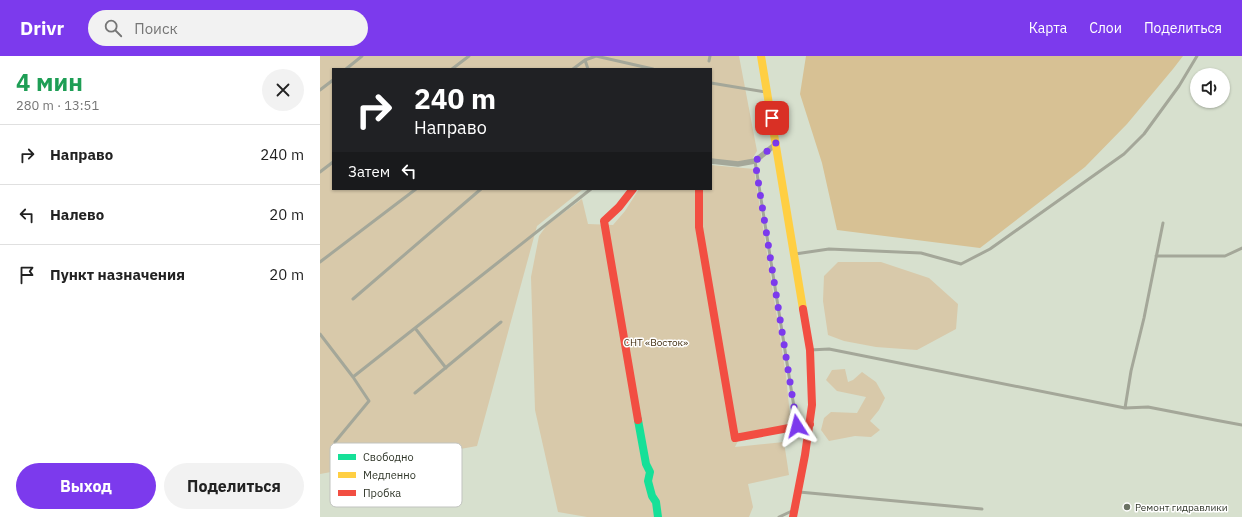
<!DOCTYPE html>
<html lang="ru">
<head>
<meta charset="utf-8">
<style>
	:root { --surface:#fff; --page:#f2f2f2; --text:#222; --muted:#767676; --line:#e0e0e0; --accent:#7c3aed }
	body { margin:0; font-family:"IBM Plex Sans",sans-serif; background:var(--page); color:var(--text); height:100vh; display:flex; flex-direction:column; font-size:15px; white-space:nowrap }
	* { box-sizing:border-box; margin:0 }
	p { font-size:13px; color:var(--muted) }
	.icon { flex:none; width:22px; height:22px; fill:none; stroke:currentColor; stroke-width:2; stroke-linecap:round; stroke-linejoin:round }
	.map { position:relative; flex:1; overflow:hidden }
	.drawer { display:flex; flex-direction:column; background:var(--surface); width:320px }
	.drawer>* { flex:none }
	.guide { position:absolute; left:12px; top:12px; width:380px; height:122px; border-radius:0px; box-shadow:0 1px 3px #0004; background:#202124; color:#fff; overflow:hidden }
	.buttons { position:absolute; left:870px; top:12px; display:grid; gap:8px }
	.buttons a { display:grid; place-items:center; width:40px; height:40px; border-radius:50%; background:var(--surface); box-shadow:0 1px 3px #0004; font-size:20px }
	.pin { position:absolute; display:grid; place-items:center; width:34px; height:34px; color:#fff; margin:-17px; border-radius:8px; box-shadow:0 2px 6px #0006 }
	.me { position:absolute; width:44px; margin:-22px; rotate:351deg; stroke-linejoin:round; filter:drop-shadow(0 0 3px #0008) }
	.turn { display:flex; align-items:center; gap:14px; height:84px; padding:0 16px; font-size:18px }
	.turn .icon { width:52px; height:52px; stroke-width:2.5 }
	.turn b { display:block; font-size:28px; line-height:34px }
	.then { display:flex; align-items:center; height:38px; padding:0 16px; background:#0003; gap:8px; font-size:15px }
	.round { display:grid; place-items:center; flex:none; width:42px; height:42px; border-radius:21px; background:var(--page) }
	.headline { display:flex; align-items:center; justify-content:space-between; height:68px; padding:0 16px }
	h1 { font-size:24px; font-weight:700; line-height:30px; color:#1e9e55 }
	.action { display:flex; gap:8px; margin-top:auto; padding:8px 16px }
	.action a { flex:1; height:46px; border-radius:24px; background:var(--accent); color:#fff; font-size:16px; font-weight:700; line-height:46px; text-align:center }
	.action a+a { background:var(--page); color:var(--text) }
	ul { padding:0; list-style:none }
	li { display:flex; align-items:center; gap:12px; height:60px; padding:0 16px; border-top:1px solid var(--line) }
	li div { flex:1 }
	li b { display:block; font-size:15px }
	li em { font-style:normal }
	header { display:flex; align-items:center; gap:24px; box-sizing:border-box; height:56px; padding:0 20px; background:var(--accent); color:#fff }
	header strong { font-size:19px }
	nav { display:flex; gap:22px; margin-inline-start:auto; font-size:14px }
	.search { width:280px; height:36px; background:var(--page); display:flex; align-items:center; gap:10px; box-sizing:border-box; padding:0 14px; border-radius:22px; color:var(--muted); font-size:15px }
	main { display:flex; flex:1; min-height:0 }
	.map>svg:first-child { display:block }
	.green { fill:#d8c9aa }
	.forest { fill:#d7c194 }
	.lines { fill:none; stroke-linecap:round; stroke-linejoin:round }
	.lane { stroke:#a4a799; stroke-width:3 }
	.street { stroke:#a4a799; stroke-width:5.5 }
	.fast { stroke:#16e098; stroke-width:8 }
	.slow { stroke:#ffcf43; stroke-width:8 }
	.jam { stroke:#f24e42; stroke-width:8 }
	.route { stroke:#7c3aed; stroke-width:7; stroke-dasharray:0 12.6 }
	.poi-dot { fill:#6a7263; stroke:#fff; stroke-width:1.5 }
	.labels { text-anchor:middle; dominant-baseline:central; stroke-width:3; stroke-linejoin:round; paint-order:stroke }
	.park-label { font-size:10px; fill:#412d10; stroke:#fff }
	.poi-label { font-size:10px; fill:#303629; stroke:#fff; text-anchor:start }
	.key { fill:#fff; stroke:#c1c3bf; stroke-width:1 }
	.key-label { font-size:11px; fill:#303629 }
</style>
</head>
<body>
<header>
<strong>Drivr</strong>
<div class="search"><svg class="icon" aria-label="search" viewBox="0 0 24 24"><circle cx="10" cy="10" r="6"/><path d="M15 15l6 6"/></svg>Поиск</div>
<nav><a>Карта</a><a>Слои</a><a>Поделиться</a></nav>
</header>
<main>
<section class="drawer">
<div class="headline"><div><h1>4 мин</h1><p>280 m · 13:51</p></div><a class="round"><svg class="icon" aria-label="close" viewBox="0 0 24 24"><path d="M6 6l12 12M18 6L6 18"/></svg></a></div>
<ul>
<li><svg class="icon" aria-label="right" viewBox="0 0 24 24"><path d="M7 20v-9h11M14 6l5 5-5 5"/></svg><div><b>Направо</b></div><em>240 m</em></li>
<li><svg class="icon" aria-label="left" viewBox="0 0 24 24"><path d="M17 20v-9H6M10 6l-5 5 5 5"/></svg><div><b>Налево</b></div><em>20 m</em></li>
<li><svg class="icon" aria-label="arrive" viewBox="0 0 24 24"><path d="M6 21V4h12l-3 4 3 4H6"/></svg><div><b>Пункт назначения</b></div><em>20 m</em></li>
</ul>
<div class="action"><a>Выход</a><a>Поделиться</a></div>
</section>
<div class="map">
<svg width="922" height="461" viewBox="0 0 922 461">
	<rect width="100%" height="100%" fill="#d7e0ce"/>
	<!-- green -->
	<path class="green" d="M0,0h419l18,95 -6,10 -17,2 -23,-3v-91h-378v120h250l-46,37 -60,220 -157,28z
		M391,109l43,4 32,207 5,49 -49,8 -7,14 49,-5 5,33 -41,9 5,23 -4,10h-162l-29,-5 -23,-102 -4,-133 8,-41 8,-11 35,-26 6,25 25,1 12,-14 14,-22h72z
		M518,206h43l48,16 29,26 -2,25 -39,21 -41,-3 -32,-6 -16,-6 -5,-34 1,-25z
		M525,313l3,13 5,-2 9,-8 14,10 9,16 -6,12 -9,11 10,9 -9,7 -16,-1 -26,5 -8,-11 3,-12 7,-6 26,1 9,-16 -29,-6 -11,-11 6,-10z"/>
	<!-- forest -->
	<path class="forest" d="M486,0h377l-10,13 -46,55 -42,43 -105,81 -143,-18 -15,-67 -22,-69z"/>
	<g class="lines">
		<!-- lane -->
		<path class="lane" d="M276,0l57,13
			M265,4l3,9
			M389,5l1,-5
			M26,13l16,-13
			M132,13l17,-13
			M253,13l12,-9 11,-4
			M391,27l55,9
			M0,34l13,-10
			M435,105l42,265
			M0,116l13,-10
			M475,198l34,-5 92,4 40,11 29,-15 134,-95 20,-20 35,-48 18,-30
			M836,200h69l17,-8
			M0,206l96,-73
			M33,243l128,-110
			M95,272l31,40
			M0,278l33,43 16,24 -34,41
			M490,294l19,-1 296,59 23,-1 67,13 27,5
			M33,321l238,-188
			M95,337l86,-71
			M805,352l6,-37 13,-53 19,-95
			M479,436l183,17
			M459,461l15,-7"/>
		<!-- street -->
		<path class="street" d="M391,105l27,3 17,-3 21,-17"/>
		<!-- fast -->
		<path class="fast" d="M318,364l8,44 4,8 -2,9 4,15 4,6 2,15"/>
		<!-- slow -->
		<path class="slow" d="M441,0l42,253"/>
		<!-- jam -->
		<path class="jam" d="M313,133l-14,18 -15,14 34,199
			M379,133v38l36,211 75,-14
			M473,461l12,-62 7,-50 -2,-55 -7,-41"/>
	</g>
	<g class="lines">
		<!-- route -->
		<path class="route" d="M452,62l4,26 -21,17 42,265"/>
	</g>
	<!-- markers -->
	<circle class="poi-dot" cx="807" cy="451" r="4"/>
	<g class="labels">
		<!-- park labels -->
		<g class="park-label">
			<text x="336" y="286">СНТ «Восток»</text>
		</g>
		<!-- poi labels -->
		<g class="poi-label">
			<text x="815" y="451">Ремонт гидравлики</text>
		</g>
	</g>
	<!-- legend -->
	<rect x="10" y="387" width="132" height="64" rx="6" class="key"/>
	<rect x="18" y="398" width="18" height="6" fill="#16e098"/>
	<rect x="18" y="416" width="18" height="6" fill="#ffcf43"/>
	<rect x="18" y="434" width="18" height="6" fill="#f24e42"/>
	<g class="key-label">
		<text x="43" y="405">Свободно</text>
		<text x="43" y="423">Медленно</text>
		<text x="43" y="441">Пробка</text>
	</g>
</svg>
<div class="buttons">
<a><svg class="icon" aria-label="sound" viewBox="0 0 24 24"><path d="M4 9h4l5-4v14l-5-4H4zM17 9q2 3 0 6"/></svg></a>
</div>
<div class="pin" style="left:452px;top:62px;background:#d93025"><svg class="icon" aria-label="arrive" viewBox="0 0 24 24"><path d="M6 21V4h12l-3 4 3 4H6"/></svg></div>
<svg class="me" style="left:477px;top:370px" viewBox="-20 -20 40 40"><path d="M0-17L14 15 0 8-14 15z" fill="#7c3aed" stroke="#fff" stroke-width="4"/></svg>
<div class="guide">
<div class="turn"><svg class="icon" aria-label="right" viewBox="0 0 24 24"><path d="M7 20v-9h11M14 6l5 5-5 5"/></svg><div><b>240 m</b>Направо</div></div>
<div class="then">Затем<svg class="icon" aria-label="left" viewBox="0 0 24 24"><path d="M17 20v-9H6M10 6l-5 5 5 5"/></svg></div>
</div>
</div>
</main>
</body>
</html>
